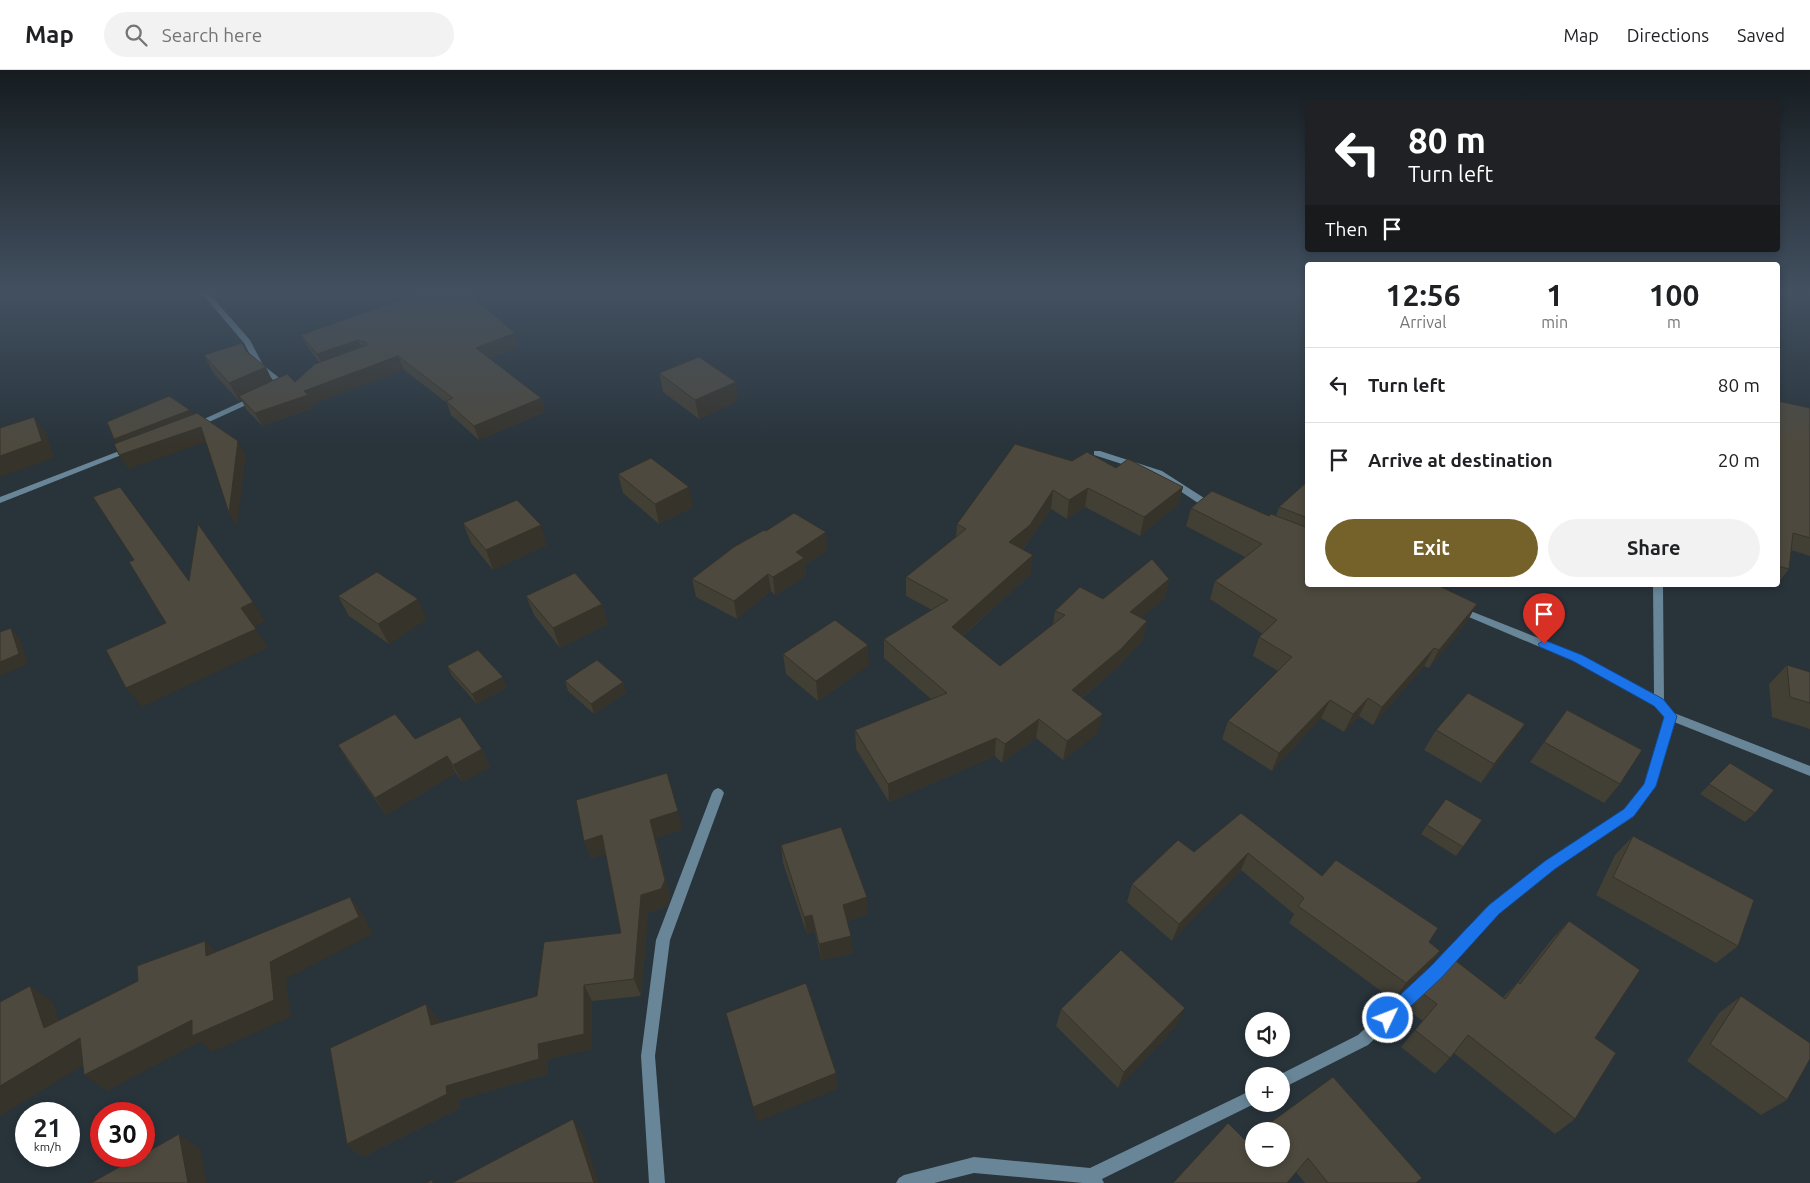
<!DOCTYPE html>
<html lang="en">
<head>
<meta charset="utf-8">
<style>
	:root { --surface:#fff; --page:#f2f2f2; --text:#202124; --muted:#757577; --line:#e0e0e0; --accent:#75622b }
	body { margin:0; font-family:Ubuntu,sans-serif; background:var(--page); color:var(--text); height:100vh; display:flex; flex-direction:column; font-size:19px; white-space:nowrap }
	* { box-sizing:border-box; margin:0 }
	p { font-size:16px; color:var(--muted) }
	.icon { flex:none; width:28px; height:28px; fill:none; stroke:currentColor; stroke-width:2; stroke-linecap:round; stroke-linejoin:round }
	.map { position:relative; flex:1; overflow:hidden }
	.panel { position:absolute; left:1305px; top:192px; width:475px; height:325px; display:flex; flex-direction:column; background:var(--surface); border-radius:5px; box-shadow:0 2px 8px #0003 }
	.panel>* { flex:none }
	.top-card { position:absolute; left:1305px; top:30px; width:475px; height:152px; border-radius:5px; box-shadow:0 2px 8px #0003; background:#202124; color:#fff; overflow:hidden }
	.tools { position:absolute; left:1245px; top:942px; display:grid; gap:10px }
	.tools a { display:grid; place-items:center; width:45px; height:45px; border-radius:50%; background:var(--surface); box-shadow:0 2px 8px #0003; font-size:25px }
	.speed { position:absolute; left:15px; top:1032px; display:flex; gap:10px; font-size:25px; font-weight:700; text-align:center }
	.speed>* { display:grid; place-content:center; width:65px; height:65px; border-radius:50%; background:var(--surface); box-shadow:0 2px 8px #0003; line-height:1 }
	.speed small { font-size:12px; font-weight:400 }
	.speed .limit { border:8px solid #d22; background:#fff; color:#111 }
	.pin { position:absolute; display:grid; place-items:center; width:42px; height:42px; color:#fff; margin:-51px -21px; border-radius:50% 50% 50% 0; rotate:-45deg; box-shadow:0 0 5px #0007 }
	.pin .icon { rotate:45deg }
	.me { position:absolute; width:55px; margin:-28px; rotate:47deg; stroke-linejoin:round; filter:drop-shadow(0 0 4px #0008) }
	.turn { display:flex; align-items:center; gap:18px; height:105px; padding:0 20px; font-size:22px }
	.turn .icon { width:65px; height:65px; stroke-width:2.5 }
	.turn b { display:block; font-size:35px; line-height:42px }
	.then { display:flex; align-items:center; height:48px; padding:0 20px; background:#0003; gap:10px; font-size:19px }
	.eta { display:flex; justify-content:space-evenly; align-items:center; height:85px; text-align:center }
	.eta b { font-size:30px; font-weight:600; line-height:35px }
	.button { display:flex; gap:10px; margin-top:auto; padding:10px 20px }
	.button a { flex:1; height:58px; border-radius:30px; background:var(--accent); color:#fff; font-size:20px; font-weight:600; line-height:58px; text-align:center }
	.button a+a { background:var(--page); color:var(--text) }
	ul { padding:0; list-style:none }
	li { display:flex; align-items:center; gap:15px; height:75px; padding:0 20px; border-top:1px solid var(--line) }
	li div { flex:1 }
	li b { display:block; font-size:19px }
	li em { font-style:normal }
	header { display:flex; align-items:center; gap:30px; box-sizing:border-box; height:70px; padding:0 25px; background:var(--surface); border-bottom:1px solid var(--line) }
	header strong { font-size:24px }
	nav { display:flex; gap:28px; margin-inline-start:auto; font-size:18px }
	.search { width:350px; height:45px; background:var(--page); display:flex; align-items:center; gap:12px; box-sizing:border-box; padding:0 18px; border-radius:28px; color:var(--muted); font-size:19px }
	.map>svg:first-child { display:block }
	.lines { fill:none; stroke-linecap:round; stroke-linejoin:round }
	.minor { fill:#688698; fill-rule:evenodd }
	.wall { fill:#423f35 }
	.shaded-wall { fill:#36332b }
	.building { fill:#4d493e; stroke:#36332b }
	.route { fill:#1a73e8; stroke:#114b97 }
</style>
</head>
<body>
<header>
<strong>Map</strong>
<div class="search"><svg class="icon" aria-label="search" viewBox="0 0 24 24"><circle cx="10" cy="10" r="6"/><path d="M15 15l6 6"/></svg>Search here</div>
<nav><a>Map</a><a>Directions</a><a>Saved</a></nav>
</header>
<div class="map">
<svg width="1810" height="1113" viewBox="0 0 1810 1113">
	<rect width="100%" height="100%" fill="#28333a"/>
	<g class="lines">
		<!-- minor -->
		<path class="minor" d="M0,220h3v1l-3,2z
			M199,220h7l44,50 13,25 24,19v4l-9,1 1,-4 -22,-17 -13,-25z
			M252,327h6l1,2 -61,28h-3l-4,-2z
			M127,378h3l4,2 -134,53v-6z
			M1094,381h6l62,20 53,34 -4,3 -13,-5 -42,-28 -62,-20z
			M1653,515h10l1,116 10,12 136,53v10l-136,-54 -18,64 -23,31 -79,52 -55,44 -57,63 -74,69 -87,44v-13h-4l81,-41 74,-69 57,-61 57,-44 79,-52 20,-25 19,-67 -9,-12 -82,-44 -116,-49 -2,-2 2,-2h6l118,47 73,39z
			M718,718l4,2 2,3 -54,147 -15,116 10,127h-16l-8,-127 15,-116 56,-147 2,-3z
			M1254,1019v15l-152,75 2,4h-21l-109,-10 -40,10h-38l3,-5 5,-3 70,-18 116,11z"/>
	</g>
	<!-- wall -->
	<path class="wall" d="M301,265l218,11 -30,12 52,40 4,14 -66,28 -28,-25 -4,-12 -43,-33 -92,34 2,4 -52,18 -16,-17 -4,-8 -2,1 -26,-28 -10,-19 42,-4 27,29 22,2 24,-20 -11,-14z
		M659,303l79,28 -39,18 -36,-27z
		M1778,331l32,7v148l-19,-6 -2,19 -11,14z
		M1072,391l44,7 67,19 -5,18 -38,31 -55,-29 -18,12 -16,-10 -24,35 -5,5 9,25 -68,62 37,30 53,-42 2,-13 48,-12 66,-20 -4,19 -24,20 6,3 -4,19 -26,28 -35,30 16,35 -35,27 -27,-22 -34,25 -7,-7 -106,46 -33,-53 -1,-19 76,-31 -47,-41v-19l48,-29 -26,-14v-19l50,-40 1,-13z
		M618,404l75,33 -34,17 -36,-31z
		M1308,411v104l159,37 -38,46 -5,-2 -51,59 -14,-9 -15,16 -23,-14 -49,53 -50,-32 6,-18 50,-50 -25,-15 6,-19 4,-3 -53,-35 5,-18 30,-24 -59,-31 5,-18 78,8h7l3,-9z
		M463,453l84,22 -54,25 -22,-27z
		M766,461l60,1 1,18 -22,15 1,11 -31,19 -4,-4 -34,28 -41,-22 -4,-18z
		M338,526l89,23 -38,25 -40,-28z
		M526,526l76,8 6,20 -48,24 -26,-33z
		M783,584l86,11 -51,36 -32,-27z
		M1787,595l23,7v57l-38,-12 -3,-33z
		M447,596l60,21 -30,17 -25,-28z
		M565,611l58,1 3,10 -32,22 -26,-23z
		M1567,640l53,74 -16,19 -74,-41z
		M1436,660l76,14 -31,39 -57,-33z
		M415,669l67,10 8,18 -28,15 -6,-9 -70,42 -37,-52 -11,-18z
		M1730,693l25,50 -10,9 -45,-28z
		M1241,743l81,63 107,66 11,9 -13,17 -34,32 -104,-77 5,-9 -53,-44 -69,71 -45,-39 5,-18 62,-32z
		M1482,750l-26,36 -35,-22 6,-9z
		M683,759l-27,9 14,59 -3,9 -19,7 -7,83 -49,5v48l-44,10v15l-90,26 2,8 -98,49 -15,-13 79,-140 12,15 1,4 98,-27 84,-63 -15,-79 -15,4 -7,-17z
		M1633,766l105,110 -22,17 -120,-68 19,-40z
		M781,775l87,69 -21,7 6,32 -32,7 -6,-29 -8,3 -24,-71z
		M1569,851l26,117 -20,81 -20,15 -101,-81 -19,21 -34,-27 22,-26 -15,-11 14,-17 81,4 15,-15 34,-43z
		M1741,926l46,104 -26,15 -74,-54 32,-48z
		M1061,939l116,16 -59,63 -62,-62z
		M1281,1061l136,52h-112l-9,-11 -50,-31z"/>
	<!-- shaded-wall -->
	<path class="shaded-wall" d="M515,263l4,13 -38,15 -5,-13z
		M358,270l5,13 -39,14 -7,-13z
		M398,286l6,14 -92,34 2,4 -52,18 -7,-13 49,-22z
		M266,297l9,19 -36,10 3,5 -2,1 -11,-19z
		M736,312l2,19 -39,18 -4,-19z
		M541,328l4,14 -66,28 -5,-14z
		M190,340l6,10 -76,29 -6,-10z
		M34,347l12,16 8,25 -54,19v-21z
		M201,357l8,14 -81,28 -9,-14z
		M238,371l8,14 -9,72 -8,-14z
		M689,417l4,20 -34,17 -4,-20z
		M1183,417l-5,18 -38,31 4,-19z
		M1088,418l-3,19 -18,12 2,-19z
		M1053,420l-2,19 -24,35 -20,17 2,-19z
		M541,455l6,20 -54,25 -7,-20z
		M826,462l1,18 -22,15 1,11 -31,19 -2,-18 23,-25z
		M1033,485l-2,19 -80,72 1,-19z
		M768,504l3,17 -34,28 -3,-18z
		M1169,509l-4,19 -39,33 4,-19z
		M418,529l9,20 -38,25 -11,-20z
		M253,532l12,19 -12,6 -12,-19z
		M602,534l6,20 -48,24 -7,-20z
		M1477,534l-10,18 -38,46 10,-18z
		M1147,551l-4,19 -26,28 -49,41 4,-19z
		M11,558l9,10 8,26 -28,12v-14z
		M256,559l12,19 -126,59 -16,-19z
		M868,575l1,20 -51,36 -2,-20z
		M1434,578l-10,18 -51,59 9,-18z
		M503,607l4,10 -30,17 -5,-10z
		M623,612l3,10 -32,22 -3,-10z
		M1368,628l-9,18 -15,16 9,-18z
		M1330,630l-9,18 -49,53 7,-18z
		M1103,644l-5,19 -35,27 4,-19z
		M1039,649l-3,19 -34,25 3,-19z
		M1525,654l-13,20 -31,39 13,-19z
		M996,668l-1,18 -106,46 -1,-18z
		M482,679l8,18 -28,15 -9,-17z
		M447,686l9,17 -70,42 -11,-17z
		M667,703l16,56 -27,9 14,59 -3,9 -19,7 -7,83 -7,-17 7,-84 9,-75z
		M602,765l7,18 -18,5 -7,-17z
		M1248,783l-7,17 -69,71 7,-17z
		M350,827l14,18 9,19 -87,45 5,38 -79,35 -12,-10 -93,49 -23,-16 186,-113z
		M867,827l1,17 -24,8 -1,-17z
		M812,845l3,16 -8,3 -3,-17z
		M851,866l2,17 -32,7 -2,-16z
		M205,871l18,18 -17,-3z
		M1440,881l-13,17 -34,32 13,-17z
		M584,915l8,16v48l-44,10v15l-90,26 2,8 -98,49 -15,-13 99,-58 92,-42z
		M30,916l23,16 14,42 -23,-16z
		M426,934l12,15 5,22 -12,-16z
		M1185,938l-8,17 -59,63 6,-16z
		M80,968l22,16 -102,62v-30z
		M836,1003l2,16 -81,33 -4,-15z
		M573,1049l10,15 16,49h-5z
		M179,1064l21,15 7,34h-19z"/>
	<!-- building -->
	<path class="building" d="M428,220l4,3 7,-3h25l51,43 -39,15 65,50 -67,28 -28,-25 7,-3 -55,-42 -94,35 4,4 -53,18 -16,-17 48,-22 8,8 20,-18 52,-19 -1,-3 -8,-2 -41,14 -16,-19z
		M242,273l4,8 20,16 -37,16 -25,-28z
		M699,287l37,25 -41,18 -36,-27z
		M169,326l21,14 -76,29 -7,-17z
		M1778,331l32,7v130l-17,-5 -4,36 -11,-3z
		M197,343l41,28 -9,72 -28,-86 -82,28 -5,-11z
		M34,347l8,24 -42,15v-28z
		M1015,374l57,17 15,-9 29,16 12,-9 55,28 -39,30 -56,-29 -19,12 -16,-10 -23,35 -21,17 24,13 -81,72 48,39 65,-51 -10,-4 25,-24 23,12 49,-40 17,20 -39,33 17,9 -26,28 -49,41 31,24 -36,27 -28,-22 -34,25 -9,-6 -108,46 -33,-54 92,-37 -63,-54 64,-39 -42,-23 60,-48 -9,-5z
		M651,388l38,29 -34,17 -37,-30z
		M1308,411v37l-29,-11z
		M120,417l69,94 9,-57 55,78 -12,6 15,21 -130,59 -20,-38 60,-27 -37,-61 5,-2 -41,-63z
		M1212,421l57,25 2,-2 37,14v57h129l40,19 -38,46 -5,-2 -52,59 -14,-9 -15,16 -23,-14 -51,53 -51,-32 64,-64 -33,-20 18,-17 -62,-39 47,-37 -71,-36z
		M517,430l24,25 -55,25 -23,-27z
		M794,443l32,19 -30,20 8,6 -31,19 -5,-3 -34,27 -42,-22 42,-32 30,-17 2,1z
		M377,502l41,27 -40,25 -40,-28z
		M575,503l27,31 -49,24 -27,-32z
		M835,550l33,25 -52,36 -33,-27z
		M11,558l8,26 -19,8v-30z
		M478,580l25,27 -31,17 -25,-28z
		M597,590l26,22 -32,22 -26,-23z
		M1787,595l23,7v31l-20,-6z
		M1468,623l57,31 -31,40 -58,-34z
		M1567,640l75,40 -22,34 -76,-42z
		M395,644l20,25 45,-22 22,32 -29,16 -6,-9 -72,42 -37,-53z
		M1730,693l44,27 -19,23 -46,-29z
		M667,703l11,38 -28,9 15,60 -4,9 -20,6 -7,84 -50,6v49l-46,10 1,15 -93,27 1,8 -100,50 -17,-96 96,-44 5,21 106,-29 7,-54 77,-9 -19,-98 -18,6 -8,-41z
		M1446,729l36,21 -19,27 -36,-22z
		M1241,743l81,63 14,-16 102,68 -9,14 11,9 -34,32 -108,-77 6,-8 -56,-45 -69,71 -47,-40 46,-44 16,12z
		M841,757l26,70 -24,8 8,31 -32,8 -7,-29 -8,2 -23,-72z
		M1633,766l121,64 -16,46 -125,-69z
		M350,827l9,20 -89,45 4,38 -82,36v-16l-108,55 -4,-37 -80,48v-84l30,-16 14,42 94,-47 -1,-15 68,-25 1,15z
		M1569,851l71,49 -45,68 21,15 -41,66 -107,-84 -18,23 -35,-28 22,-26 -15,-11 34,-32 49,38 13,-17 2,2z
		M1121,880l64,58 -61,64 -63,-63z
		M806,913l30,90 -83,34 -27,-94z
		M1741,926l69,47v16l-23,41 -77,-56z
		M1333,1007l89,101 -6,5h-88l-20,-25 -21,25h-114l55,-60 18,18 8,-6v24h27v-28h-22z
		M573,1049l21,64h-142z
		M179,1064l9,49h-97l48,-27h5v-2z
		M432,1110l1,3h-7z"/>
	<!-- sky -->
	<linearGradient id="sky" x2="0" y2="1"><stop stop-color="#161c20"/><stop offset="0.59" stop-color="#425060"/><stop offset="1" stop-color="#425060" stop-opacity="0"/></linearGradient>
	<rect width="1810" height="376" fill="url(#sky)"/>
	<!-- route -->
	<path class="route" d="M1544,570l38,15 81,44 14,17 -21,70 -22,30 -79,53 -56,45 -57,63 -49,46 -5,2 -6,-2 -2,-5 2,-6 49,-46 58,-61 56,-44 79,-52 20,-25 20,-67 -10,-11 -81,-45 -33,-14 -2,-3z"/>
</svg>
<div class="tools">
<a><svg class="icon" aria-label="sound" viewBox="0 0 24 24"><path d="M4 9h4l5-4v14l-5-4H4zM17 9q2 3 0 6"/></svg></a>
<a>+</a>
<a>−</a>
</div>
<div class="speed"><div>21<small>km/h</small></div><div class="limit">30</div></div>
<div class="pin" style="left:1544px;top:574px;background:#d93025"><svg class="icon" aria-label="arrive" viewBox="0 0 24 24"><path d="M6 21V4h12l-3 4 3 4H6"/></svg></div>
<svg class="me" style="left:1388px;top:948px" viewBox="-20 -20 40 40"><circle r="17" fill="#1a73e8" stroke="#fff" stroke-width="3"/><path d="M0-11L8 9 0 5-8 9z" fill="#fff"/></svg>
<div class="top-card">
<div class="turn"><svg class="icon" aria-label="left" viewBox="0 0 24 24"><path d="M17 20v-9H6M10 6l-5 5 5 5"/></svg><div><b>80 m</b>Turn left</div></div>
<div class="then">Then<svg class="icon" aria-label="arrive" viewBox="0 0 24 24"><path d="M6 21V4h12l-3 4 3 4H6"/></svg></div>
</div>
<section class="panel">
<div class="eta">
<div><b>12:56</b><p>Arrival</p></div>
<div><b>1</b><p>min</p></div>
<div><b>100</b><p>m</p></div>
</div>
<ul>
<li><svg class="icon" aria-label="left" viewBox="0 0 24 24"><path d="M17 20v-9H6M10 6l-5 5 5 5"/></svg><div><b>Turn left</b></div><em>80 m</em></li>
<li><svg class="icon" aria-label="arrive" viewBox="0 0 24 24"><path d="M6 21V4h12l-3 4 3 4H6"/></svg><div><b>Arrive at destination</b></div><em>20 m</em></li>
</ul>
<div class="button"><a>Exit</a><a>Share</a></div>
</section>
</div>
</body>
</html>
